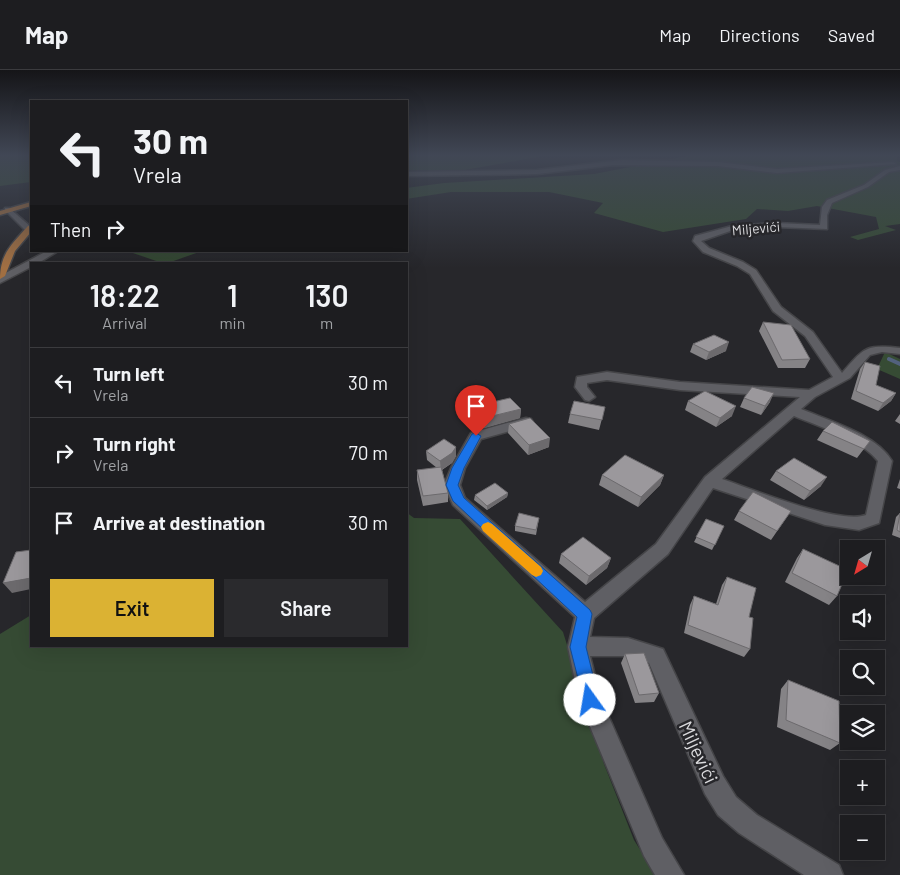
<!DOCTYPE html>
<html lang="en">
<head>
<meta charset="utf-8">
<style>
	:root { --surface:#1d1d20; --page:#2a2a2d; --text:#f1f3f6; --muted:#a0a2a5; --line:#3b3b3e; --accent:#dbb233 }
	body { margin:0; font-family:Barlow,sans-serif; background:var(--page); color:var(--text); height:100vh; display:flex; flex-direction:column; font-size:19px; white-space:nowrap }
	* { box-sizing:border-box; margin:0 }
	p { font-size:16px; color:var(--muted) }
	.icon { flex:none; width:28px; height:28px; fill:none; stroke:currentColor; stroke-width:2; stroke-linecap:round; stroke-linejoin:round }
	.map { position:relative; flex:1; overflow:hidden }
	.details { position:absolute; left:30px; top:192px; width:378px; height:385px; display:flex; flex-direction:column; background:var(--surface); border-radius:0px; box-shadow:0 5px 20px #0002,0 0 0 1px var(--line) }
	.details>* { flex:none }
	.guide { position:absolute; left:30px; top:30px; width:378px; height:152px; border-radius:0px; box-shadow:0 5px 20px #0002,0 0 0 1px var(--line); background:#1d1d20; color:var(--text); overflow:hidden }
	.needle { width:32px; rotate:217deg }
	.fabs { position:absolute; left:840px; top:470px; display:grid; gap:10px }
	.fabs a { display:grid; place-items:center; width:45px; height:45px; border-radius:0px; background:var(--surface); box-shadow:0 5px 20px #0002,0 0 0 1px var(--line); font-size:25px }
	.pin { position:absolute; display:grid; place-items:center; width:42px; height:42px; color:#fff; margin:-51px -21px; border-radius:50% 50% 50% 0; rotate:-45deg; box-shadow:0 0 5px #0007 }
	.pin .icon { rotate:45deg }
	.me { position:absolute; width:55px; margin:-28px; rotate:347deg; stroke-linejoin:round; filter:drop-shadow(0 0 4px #0008) }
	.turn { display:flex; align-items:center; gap:18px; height:105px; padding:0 20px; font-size:22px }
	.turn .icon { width:65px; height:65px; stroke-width:2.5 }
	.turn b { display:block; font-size:35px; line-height:42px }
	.then { display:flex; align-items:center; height:48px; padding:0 20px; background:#0003; gap:10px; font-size:19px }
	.eta { display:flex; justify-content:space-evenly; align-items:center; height:85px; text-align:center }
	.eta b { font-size:30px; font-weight:600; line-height:35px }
	.action { display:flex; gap:10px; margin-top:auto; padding:10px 20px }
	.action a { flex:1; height:58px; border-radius:0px; background:var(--accent); color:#111; font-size:20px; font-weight:600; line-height:58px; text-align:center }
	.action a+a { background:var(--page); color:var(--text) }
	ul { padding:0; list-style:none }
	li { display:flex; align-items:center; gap:15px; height:70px; padding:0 20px; border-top:1px solid var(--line) }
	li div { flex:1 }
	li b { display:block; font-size:19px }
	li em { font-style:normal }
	header { display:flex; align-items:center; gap:30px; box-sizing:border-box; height:70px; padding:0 25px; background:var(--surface); border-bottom:1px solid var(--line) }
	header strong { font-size:24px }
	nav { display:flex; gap:28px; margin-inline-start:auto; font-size:18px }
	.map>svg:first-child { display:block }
	.green { fill:#364b34 }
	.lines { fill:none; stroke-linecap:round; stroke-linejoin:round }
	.stream { stroke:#52617d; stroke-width:4 }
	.minor-casing { stroke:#454548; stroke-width:3 }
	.major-casing { stroke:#454548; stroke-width:3 }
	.minor { fill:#5f5f64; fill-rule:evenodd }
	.major { fill:#a16f42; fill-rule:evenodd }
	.wall { fill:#858386 }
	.shaded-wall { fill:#6c6a6d }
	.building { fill:#9b989c; stroke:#6c6a6d }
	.route { fill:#1a73e8; stroke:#114b97 }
	.slow { fill:#f59e0b }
	.labels { text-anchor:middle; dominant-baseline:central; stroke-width:5; stroke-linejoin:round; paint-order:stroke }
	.far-street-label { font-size:14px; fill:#dadadd; stroke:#27272b }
	.near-street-label { font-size:19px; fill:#dadadd; stroke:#27272b }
</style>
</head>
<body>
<header>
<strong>Map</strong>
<nav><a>Map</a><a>Directions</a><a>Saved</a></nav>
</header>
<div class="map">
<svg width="900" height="805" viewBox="0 0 900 805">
	<rect width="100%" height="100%" fill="#27272b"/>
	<!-- green -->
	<path class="green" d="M0,85h31v27l-31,4z
		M406,85h143l-90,16 -53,-1z
		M692,85h205v6l3,1v62l-15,2 11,4 -38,10 -8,-3 29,-8 -3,-12 -59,-11 -29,5 -31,-2 -11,10 -83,13 -69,-19 9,-10 -54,-11h-98l-45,7v-11l38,-5 150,-9z
		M127,181h75l-37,13z
		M885,282l15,7v20l-23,-10z
		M406,442l8,6 46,1 103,113 41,132 30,76 22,35h-656v-241l31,-19v31h375z"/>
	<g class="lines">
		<!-- stream -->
		<path class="stream" d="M889,289l11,5"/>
		<defs>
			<path id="minor" d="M622,90l96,2 59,7 116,-7 3,2 -119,9 -59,-7 -105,-1 -76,9 -131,2v-4l131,-2z
				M900,96v4l-11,2 -21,15 -36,16 -5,12v14l-51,-2 -43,3 -32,11 8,7 34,14 13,8 25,37 32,25 29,41c22,-25 23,-29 58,-25v6l-18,-2 -12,3 -20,23 -35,19 -14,12c29,12 75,25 91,52l-13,62 -20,7 -34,-5 -112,-37 -45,66 -74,64 -4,19 38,1 35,11 60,127 13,21 21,18 82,50 4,10h-39l-65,-42 -21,-18 -13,-21 -56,-131 -21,-7h-38l11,43 61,139 22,37h-29l-11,-19 -65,-156 -11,-53 7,-30 -122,-112 -9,-20 7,-17 20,-35 55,-15 5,1 2,3 -2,3 -50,14 -16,29 -5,17 5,13 120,104 71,-58 49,-67 95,-80 -120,-7 -73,-10 -20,3v4l8,10 -6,4 -4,-1 -10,-13 2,-10 30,-5 73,10 129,8 24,-13 -28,-41 -32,-25 -23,-37 -13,-8 -34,-14 -10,-11 2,-5 37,-10 44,-3 44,2 2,-18 5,-7 37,-15 21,-15zM794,346c24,10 68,24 84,45l-12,54c-27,10 -114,-26 -144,-36z
				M5,138h4l22,19v4h-5l-21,-21z
				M47,181h11l-21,13h-6v3l-31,16v-7z"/>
			<path id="major" d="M31,132v4l-31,9v-4z
				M28,156h3v6l-16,19 -10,25 -5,3c0,-25 12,-35 28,-53z"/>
		</defs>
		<!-- minor casing -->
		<use href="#minor" class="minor-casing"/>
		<!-- major casing -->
		<use href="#major" class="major-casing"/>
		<!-- minor -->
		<use href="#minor" class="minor"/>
		<!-- major -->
		<use href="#major" class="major"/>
	</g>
	<!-- wall -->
	<path class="wall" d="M763,252l47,37 -5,9h-27l-19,-37z
		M693,274l33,7 -20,9 -16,-8z
		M865,292l11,23 20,8 -5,8 -13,10 -27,-12 9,-30z
		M744,328l26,4 -9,13 -21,-8z
		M688,331l44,15 -16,11 -31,-17z
		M475,336l46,3 -1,9 -36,10 -10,-13z
		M605,337l-6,23 -31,-7 2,-9z
		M900,344v10l-5,-3z
		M509,354l40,23 -21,8 -20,-22z
		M823,361l47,10 -13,17 -40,-18z
		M426,381l30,5 -4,7 -10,7 6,23v9l-25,4 -6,-26v-10l20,-2 -10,-8z
		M776,401l45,15 -17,14 -34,-20z
		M602,405h62l-4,10 -22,22 -39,-22z
		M900,409v10l-3,-1z
		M508,423l-1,4 -20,13 -13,-10 1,-5z
		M739,441h52l-20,29 -37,-20z
		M900,443v25l-8,-3 4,-18z
		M539,448l-3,17 -21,-4v-5z
		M706,449l18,7 -12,24 -18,-8z
		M803,479l34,47 -8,9 -44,-23 12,-24z
		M561,484l50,4 -4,10 -21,17 -27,-22z
		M727,507l22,40 1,32 -6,8 -60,-24 6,-28 4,-9 22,8 6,-19z
		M625,584l34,39 -5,9 -19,1 -14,-40z
		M788,610l52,63 -10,7 -53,-23 4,-38z"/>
	<!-- shaded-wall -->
	<path class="shaded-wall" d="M729,272l-3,9 -20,9 3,-8z
		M774,323l-4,9 -9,13 4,-9z
		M896,323l-5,8 -13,10 5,-8z
		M736,336l-4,10 -16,11 4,-9z
		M521,339l-1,9 -36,10v-10z
		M550,368l-1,9 -21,8 1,-10z
		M456,377v9l-4,7 -11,7 -1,-9z
		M664,405l-4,10 -22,22 3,-10z
		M827,407l-6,9 -17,14 6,-9z
		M508,423l-1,4 -20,13v-4z
		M611,488l-4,10 -21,17 3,-9z
		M31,508v11l-19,4 -9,-10z"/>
	<!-- building -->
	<path class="building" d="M763,252l28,3 19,34 -28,1z
		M714,265l15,7 -20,10 -16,-8z
		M865,292l15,4 -4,19 20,8 -13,10 -27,-12z
		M752,317l22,6 -9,13 -21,-8z
		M705,321l31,15 -16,12 -32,-17z
		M510,328l11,11 -37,9 -9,-12z
		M574,331l31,6 -3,13 -32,-6z
		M530,348l20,20 -21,7 -20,-21z
		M832,352l38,19 -6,8 -41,-18z
		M444,369l12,8 -4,6 -12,8 -14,-10z
		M625,385l39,20 -23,22 -39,-22z
		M794,388l33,19 -17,14 -34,-20z
		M441,397l7,26 -25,3 -6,-26z
		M495,413l13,10 -21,13 -12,-11z
		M753,422l38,19 -14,20 -38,-20z
		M519,443l20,5 -3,12 -21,-4z
		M900,443v19l-3,-2z
		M706,449l18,7 -9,19 -19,-8z
		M583,467l28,21 -22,18 -28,-22z
		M803,479l45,21 -11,26 -45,-23z
		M31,480v28l-28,5 13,-31z
		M727,507l29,11 -7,29 4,1 -3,31 -62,-24 6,-29 24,9z
		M644,583l15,40 -20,2 -14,-41z
		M788,610l51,21 1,42 -54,-23z"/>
	<!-- sky -->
	<linearGradient id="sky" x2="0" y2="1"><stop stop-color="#151518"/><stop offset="0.43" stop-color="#414755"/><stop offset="1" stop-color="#414755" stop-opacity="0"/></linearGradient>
	<rect width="900" height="198" fill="url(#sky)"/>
	<!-- route -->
	<path class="route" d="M476,363l5,3 -17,32 -6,17 6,13 126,112 2,4 -6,33 13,53 -3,6 -6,3 -5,-3 -15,-59 7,-30 -124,-116 -7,-16 6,-17 20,-34z"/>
	<!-- slow -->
	<path class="slow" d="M488,452l4,2 49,43 2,4 -2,4 -5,2 -4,-2 -49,-44 -2,-4 2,-3z"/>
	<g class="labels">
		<!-- far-street labels -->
		<g class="far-street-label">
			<text transform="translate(756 158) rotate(-5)">Miljevići</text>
		</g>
		<!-- near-street labels -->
		<g class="near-street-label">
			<text transform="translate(699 682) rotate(65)">Miljevići</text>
		</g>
	</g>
</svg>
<div class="fabs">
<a><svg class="needle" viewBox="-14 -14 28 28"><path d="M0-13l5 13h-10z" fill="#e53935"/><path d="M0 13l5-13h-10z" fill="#a0a2a5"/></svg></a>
<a><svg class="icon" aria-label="sound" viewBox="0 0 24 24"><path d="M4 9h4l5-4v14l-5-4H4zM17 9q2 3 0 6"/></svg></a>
<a><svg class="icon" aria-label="search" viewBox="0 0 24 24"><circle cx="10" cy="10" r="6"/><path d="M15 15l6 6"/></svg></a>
<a><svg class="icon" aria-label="layers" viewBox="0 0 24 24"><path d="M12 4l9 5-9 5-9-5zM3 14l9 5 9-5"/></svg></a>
<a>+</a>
<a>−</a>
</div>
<div class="pin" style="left:476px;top:366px;background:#d93025"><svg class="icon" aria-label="arrive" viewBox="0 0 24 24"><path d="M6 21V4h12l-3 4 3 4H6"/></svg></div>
<svg class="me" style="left:590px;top:630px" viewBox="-20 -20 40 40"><circle r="19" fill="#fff"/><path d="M0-13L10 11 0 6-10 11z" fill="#1a73e8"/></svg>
<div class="guide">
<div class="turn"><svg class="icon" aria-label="left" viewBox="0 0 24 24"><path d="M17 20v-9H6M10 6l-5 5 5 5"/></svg><div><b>30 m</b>Vrela</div></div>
<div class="then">Then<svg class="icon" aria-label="right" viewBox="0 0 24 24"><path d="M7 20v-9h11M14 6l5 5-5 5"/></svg></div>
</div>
<section class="details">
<div class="eta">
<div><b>18:22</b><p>Arrival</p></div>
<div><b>1</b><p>min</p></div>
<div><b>130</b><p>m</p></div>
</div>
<ul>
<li><svg class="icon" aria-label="left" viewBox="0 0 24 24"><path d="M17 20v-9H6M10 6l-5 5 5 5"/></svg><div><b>Turn left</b><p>Vrela</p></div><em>30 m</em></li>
<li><svg class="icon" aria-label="right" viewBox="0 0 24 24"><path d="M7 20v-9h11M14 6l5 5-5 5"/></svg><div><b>Turn right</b><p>Vrela</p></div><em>70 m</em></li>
<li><svg class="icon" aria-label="arrive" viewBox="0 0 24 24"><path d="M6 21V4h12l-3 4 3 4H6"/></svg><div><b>Arrive at destination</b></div><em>30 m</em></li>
</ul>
<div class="action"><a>Exit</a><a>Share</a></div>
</section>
</div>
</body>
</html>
